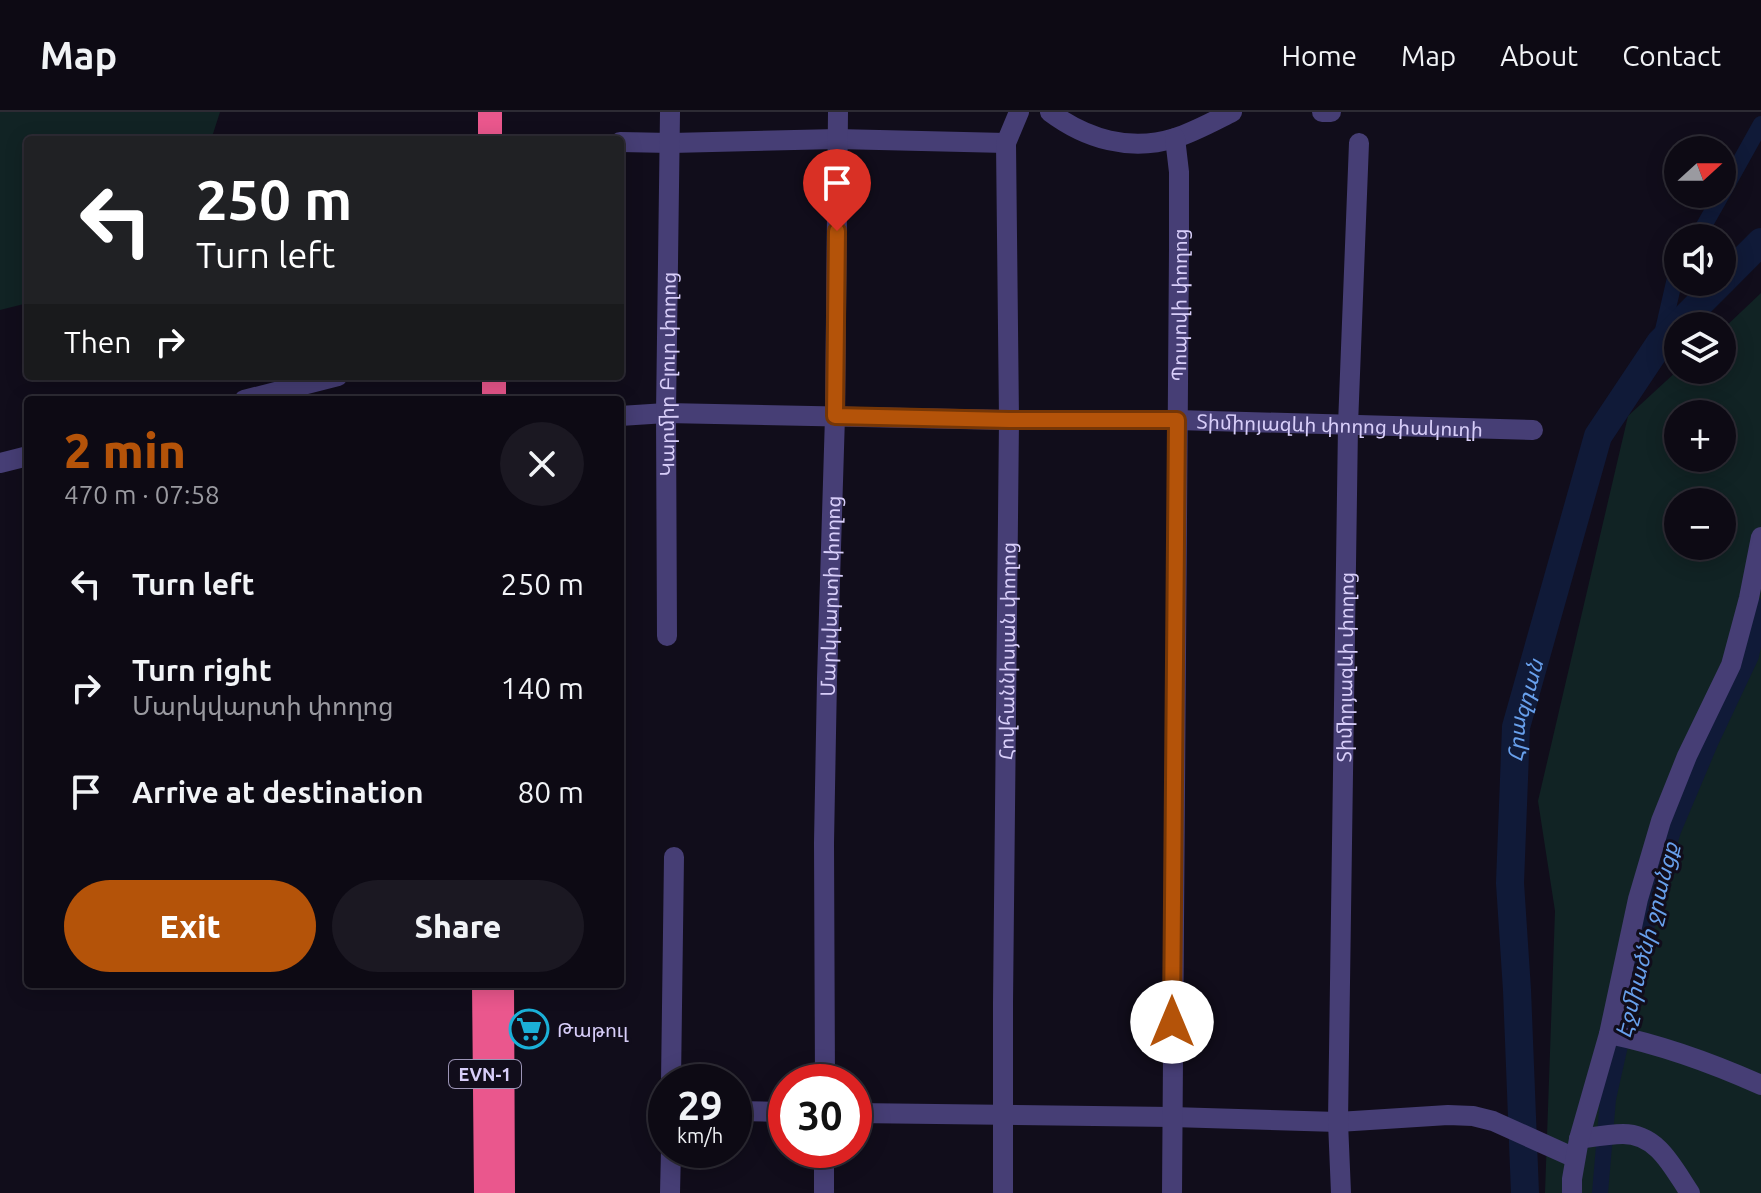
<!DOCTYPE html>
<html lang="en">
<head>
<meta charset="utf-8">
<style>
	:root { --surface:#0d0a14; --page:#1b1822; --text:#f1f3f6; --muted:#9a9aa0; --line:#2d2b34; --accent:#b45309 }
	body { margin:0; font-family:Ubuntu,"Noto Sans Armenian",sans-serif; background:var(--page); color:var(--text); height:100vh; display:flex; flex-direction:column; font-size:30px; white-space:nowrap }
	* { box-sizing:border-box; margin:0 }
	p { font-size:26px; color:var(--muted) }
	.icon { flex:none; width:44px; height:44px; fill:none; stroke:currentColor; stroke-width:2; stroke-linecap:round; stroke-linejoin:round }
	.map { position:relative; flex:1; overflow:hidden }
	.sheet { position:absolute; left:24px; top:284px; width:600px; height:592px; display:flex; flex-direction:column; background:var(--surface); border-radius:8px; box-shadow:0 4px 20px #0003,0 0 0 2px var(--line) }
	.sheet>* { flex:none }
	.banner { position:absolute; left:24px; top:24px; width:600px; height:244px; border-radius:8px; box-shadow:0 4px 20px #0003,0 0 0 2px var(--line); background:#202124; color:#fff; overflow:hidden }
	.needle { width:52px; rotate:69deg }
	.tools { position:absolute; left:1664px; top:24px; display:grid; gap:16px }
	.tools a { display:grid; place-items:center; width:72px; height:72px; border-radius:50%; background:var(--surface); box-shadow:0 4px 20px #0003,0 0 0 2px var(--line); font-size:40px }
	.speed { position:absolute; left:648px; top:952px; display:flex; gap:16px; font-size:40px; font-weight:700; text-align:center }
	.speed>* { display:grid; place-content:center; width:104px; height:104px; border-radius:50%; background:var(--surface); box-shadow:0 4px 20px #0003,0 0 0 2px var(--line); line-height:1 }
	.speed small { font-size:20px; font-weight:400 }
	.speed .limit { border:12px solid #d22; background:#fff; color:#111 }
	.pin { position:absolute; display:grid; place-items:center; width:68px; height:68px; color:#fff; margin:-82px -34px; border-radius:50% 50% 50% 0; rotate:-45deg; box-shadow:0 0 8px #0007 }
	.pin .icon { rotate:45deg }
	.me { position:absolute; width:88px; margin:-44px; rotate:0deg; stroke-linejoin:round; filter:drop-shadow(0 0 6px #0008) }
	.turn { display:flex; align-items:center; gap:28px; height:168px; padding:0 40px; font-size:36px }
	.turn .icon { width:104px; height:104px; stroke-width:2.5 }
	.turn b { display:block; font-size:56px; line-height:68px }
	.then { display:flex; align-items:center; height:76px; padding:0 40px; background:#0003; gap:16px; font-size:30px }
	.round { display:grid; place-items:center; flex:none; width:84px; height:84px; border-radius:42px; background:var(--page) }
	.head { display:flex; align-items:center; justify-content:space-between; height:136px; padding:0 40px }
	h1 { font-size:48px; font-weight:800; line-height:60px; color:var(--accent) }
	.button { display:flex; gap:16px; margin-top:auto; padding:16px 40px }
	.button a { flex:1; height:92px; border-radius:48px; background:var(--accent); color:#fff; font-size:32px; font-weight:800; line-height:92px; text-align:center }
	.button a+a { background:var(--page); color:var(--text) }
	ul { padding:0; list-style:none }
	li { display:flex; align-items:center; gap:24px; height:104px; padding:0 40px }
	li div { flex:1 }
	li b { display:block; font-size:30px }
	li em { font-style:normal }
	header { display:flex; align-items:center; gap:48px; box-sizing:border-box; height:112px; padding:0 40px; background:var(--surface); border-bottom:2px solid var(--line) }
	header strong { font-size:38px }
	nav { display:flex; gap:44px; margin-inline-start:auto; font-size:28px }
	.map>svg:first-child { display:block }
	.green { fill:#112324; fill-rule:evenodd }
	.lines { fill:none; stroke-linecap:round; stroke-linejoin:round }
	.canal { stroke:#101a38; stroke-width:16 }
	.river { stroke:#101a38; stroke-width:28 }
	.street { stroke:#463e75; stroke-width:20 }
	.highway { stroke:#ea578d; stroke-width:24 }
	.route-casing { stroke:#753606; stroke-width:20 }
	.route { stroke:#b45309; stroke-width:14 }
	.labels { text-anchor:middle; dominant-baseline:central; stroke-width:6; stroke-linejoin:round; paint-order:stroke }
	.shield { fill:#110d1b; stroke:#9c94b6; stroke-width:2 }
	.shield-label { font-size:18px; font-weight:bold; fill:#d8cef9 }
	.street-label { font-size:20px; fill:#d8cef9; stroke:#110d1b }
	.poi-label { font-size:20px; fill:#d8cef9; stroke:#110d1b; text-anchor:start }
	.water-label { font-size:22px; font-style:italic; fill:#68a0ec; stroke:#110d1b }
</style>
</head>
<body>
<header>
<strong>Map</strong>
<nav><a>Home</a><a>Map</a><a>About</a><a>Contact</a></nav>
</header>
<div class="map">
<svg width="1761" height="1081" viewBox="0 0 1761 1081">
	<rect width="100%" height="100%" fill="#110d1b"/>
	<!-- green -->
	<path class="green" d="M0,0h220l-9,28h-183v163l-28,7z
		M1761,181v900h-216l10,-282 -17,-110 90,-385 50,-46h44v-40zM1678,302h44v44h-44zM1678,390h44v44h-44z"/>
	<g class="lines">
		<!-- canal -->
		<path class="canal" d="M1722,82l39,-70
			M1697,126l25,-44
			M1660,231l15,-65 3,-6
			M1600,1081l8,-94 45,-201 20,-67 38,-90 40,-85 10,-49"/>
		<!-- river -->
		<g class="river">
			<path d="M1722,169l39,-39"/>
			<path id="s1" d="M1525,1081l-8,-203 -7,-107 6,-156 82,-291 62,-93 61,-61"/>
		</g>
		<!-- street -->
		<g class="street">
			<path d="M1050,0c36,27 80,40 125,26 19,-6 39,-17 57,-26"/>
			<path d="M1322,0h9"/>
			<path d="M620,30l51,1 166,-4 169,4"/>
			<path d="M244,288l94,-24"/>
			<path id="s2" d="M620,304l46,-3 343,7h168l356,10"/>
			<path d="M0,351l28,-7"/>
			<path id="s3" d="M667,524l-1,-223 4,-301"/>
			<path d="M1609,922c53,11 103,29 152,51"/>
			<path d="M671,970l3,-225"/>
			<path id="s4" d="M825,970l-1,-239 3,-164 8,-263 3,-304"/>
			<path d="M734,999l52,1"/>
			<path d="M854,1001l318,4 166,5 110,-7 25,1 20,5 82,37"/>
			<path d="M1579,1027c14,-2 30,-5 44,-5 35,0 50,34 67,59"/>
			<path d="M670,1081l1,-43"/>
			<path d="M824,1081v-43"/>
			<path id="s5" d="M1003,1081v-190l6,-583 -3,-277 13,-31"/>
			<path id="s6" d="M1172,1081l7,-944v-77l-4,-34"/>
			<path id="s7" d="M1341,1081l-3,-71 10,-697 11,-282"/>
			<path d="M1572,1081v-14l7,-40 30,-105 29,-135 23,-78 26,-65 44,-91 18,-67 12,-61"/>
		</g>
		<!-- highway -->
		<path class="highway" d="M490,0v28
			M494,264v24
			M484,872l2,209
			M502,872l1,209"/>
	</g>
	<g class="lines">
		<defs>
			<path id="route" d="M837,119l-2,185 174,4h168l-5,602"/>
		</defs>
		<!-- route casing -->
		<use href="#route" class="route-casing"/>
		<!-- route -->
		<use href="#route" class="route"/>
	</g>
	<!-- icons -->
	<defs>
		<symbol id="supermarket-ring" viewBox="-11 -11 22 22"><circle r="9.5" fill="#110d1b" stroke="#1bb0d8" stroke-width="1.5"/><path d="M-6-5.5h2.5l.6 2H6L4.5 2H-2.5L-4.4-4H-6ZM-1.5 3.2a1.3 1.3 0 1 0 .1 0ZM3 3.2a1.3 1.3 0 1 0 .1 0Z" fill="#1bb0d8"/></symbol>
	</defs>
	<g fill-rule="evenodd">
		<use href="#supermarket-ring" x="507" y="895" width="44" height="44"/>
	</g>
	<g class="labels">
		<!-- shield labels -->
		<rect class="shield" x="449" y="948" width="72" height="28" rx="6"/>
		<g class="shield-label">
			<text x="485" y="962">EVN-1</text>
		</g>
		<!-- street labels -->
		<g class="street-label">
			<text stroke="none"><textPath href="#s6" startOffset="888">Պոպովի փողոց</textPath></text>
			<text stroke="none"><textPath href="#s3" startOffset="262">Կարմիր Բլուր փողոց</textPath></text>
			<text stroke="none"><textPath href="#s2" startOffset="720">Տիմիրյազևի փողոց փակուղի</textPath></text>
			<text stroke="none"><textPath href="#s4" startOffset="486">Մարկվարտի փողոց</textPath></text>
			<text stroke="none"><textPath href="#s5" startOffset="542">Հովհաննիսյան փողոց</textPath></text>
			<text stroke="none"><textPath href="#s7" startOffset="526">Տիմիրյազևի փողոց</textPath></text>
		</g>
		<!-- poi labels -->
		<g class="poi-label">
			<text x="557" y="917">Թաթուլ</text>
		</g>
		<!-- water labels -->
		<g class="water-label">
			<text stroke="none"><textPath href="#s1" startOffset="484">Հրազդան</textPath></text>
			<text transform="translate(1646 828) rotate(-76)">Էջմիածնի ջրանցք</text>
		</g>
	</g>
</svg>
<div class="tools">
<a><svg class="needle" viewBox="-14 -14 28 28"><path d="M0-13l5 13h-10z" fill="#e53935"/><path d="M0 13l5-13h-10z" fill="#9a9aa0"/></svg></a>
<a><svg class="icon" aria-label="sound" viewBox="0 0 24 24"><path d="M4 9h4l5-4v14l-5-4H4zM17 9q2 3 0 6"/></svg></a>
<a><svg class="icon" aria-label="layers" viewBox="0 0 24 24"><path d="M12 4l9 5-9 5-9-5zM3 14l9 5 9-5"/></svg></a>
<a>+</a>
<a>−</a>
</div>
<div class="speed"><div>29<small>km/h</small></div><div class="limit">30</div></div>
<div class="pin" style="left:837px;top:119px;background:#d93025"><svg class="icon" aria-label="arrive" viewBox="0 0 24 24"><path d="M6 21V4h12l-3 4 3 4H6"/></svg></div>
<svg class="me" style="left:1172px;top:910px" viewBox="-20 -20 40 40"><circle r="19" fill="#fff"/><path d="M0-13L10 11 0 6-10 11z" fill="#b45309"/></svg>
<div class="banner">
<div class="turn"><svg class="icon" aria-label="left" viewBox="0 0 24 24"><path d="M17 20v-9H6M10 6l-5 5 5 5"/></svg><div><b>250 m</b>Turn left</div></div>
<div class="then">Then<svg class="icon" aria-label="right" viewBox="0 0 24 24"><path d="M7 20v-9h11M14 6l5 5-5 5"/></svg></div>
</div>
<section class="sheet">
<div class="head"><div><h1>2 min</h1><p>470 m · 07:58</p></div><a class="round"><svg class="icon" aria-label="close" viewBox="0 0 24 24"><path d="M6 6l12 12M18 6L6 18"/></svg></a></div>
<ul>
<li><svg class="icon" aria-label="left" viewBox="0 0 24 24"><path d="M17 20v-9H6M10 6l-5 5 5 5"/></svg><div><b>Turn left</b></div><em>250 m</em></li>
<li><svg class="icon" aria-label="right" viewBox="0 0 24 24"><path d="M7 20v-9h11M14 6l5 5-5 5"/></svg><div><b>Turn right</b><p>Մարկվարտի փողոց</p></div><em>140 m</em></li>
<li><svg class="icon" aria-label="arrive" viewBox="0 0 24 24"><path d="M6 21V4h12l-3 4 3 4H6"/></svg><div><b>Arrive at destination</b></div><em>80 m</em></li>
</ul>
<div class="button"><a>Exit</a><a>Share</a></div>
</section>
</div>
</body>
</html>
